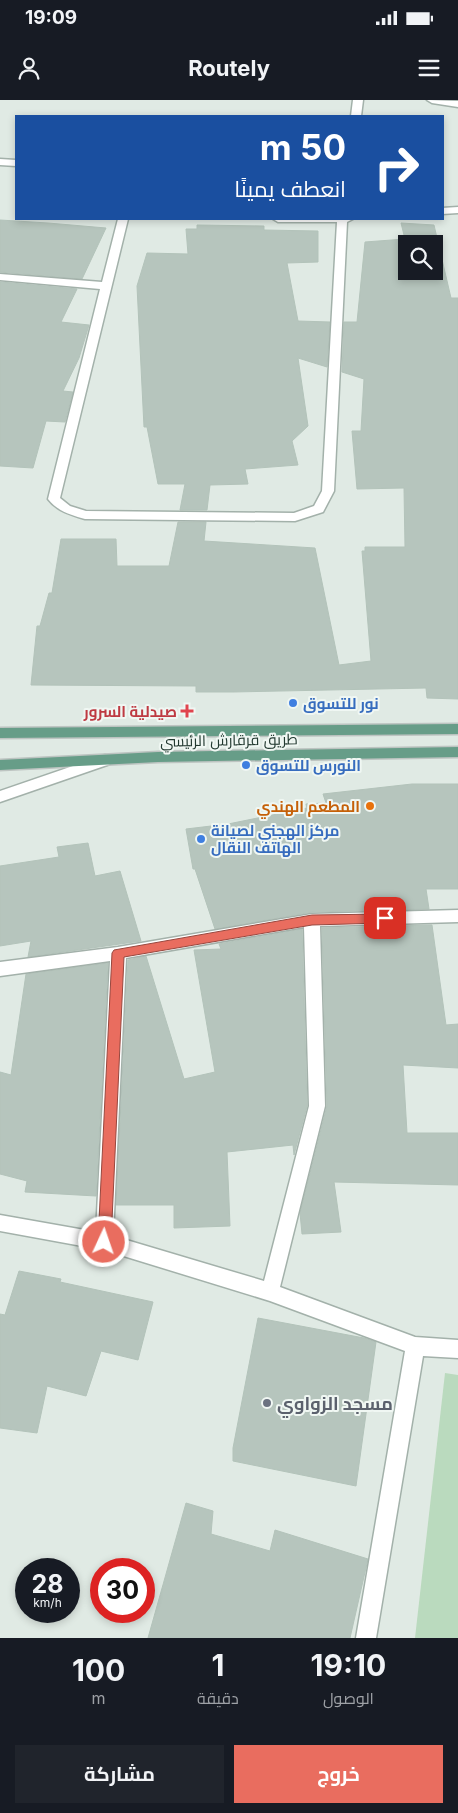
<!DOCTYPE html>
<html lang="ar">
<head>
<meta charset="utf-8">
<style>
	:root { --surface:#171b24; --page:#20242c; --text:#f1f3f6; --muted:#9ea1a6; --accent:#e96d5f }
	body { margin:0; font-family:Inter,Cairo,sans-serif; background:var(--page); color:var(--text); direction:rtl; height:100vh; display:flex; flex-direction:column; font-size:19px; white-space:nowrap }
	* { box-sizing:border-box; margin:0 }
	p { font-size:16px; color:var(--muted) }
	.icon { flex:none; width:28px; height:28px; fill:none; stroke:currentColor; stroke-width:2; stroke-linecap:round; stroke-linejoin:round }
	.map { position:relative; height:1538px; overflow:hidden; direction:ltr }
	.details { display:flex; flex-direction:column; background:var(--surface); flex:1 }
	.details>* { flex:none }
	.hud { position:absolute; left:15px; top:15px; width:429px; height:105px; border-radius:0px; box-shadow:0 2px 8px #0003; direction:rtl; background:#1a4fa0; color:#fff; overflow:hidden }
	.tools { position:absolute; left:398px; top:135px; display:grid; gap:10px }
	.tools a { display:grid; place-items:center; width:45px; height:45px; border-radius:0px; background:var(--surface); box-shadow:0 2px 8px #0003; font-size:25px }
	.speed { position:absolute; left:15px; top:1458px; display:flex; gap:10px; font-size:25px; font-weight:700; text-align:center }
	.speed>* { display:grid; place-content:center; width:65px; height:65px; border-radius:50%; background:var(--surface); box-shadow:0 2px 8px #0003; line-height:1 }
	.speed small { font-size:12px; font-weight:400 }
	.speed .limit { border:8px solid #d22; background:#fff; color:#111 }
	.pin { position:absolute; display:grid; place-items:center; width:42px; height:42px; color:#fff; margin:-21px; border-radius:10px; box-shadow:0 2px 8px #0006 }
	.me { position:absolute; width:55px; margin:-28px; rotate:3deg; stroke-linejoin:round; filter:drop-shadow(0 0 4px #0008) }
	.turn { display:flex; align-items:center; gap:18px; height:105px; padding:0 15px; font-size:22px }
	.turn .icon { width:65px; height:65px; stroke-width:2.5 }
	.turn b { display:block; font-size:35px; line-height:42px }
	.eta { display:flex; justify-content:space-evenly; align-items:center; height:85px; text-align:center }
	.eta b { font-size:30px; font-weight:700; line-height:35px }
	.primary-button { display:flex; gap:10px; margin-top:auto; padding:10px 15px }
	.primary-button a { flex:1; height:58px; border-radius:0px; background:var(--accent); color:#fff; font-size:20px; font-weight:700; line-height:58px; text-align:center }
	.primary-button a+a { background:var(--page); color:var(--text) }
	.status { display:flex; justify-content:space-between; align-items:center; height:35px; padding:0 25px; background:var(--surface); direction:ltr }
	.status svg { height:14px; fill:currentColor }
	header { display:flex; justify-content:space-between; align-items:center; height:65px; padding:0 15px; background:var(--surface); font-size:22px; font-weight:700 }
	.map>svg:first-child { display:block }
	.green { fill:#badabe }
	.building { fill:#b6c5bd; stroke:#b3c3ba; fill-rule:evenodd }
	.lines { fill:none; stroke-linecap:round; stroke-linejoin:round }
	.street-casing { stroke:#a3b1aa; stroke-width:3 }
	.primary-casing { stroke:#bdc4c1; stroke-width:3 }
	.street { fill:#fff; fill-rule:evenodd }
	.primary { fill:#679d88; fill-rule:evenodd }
	.route { fill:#e96d5f; stroke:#97473e }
	.shop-dot { fill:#3f7fe0; stroke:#f0f7f3; stroke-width:2 }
	.health-dot { fill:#e0444e; stroke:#f0f7f3; stroke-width:2 }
	.food-dot { fill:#e8710a; stroke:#f0f7f3; stroke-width:2 }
	.worship-dot { fill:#6b7280; stroke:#f0f7f3; stroke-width:2 }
	.labels { text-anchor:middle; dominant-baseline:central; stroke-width:4; stroke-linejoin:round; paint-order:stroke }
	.shop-label { font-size:15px; font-weight:bold; fill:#366cbe; stroke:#f0f7f3; text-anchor:start }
	.health-label { font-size:15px; font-weight:bold; fill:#be3a42; stroke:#f0f7f3; text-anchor:end }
	.street-label { font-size:15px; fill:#223930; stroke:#f0f7f3 }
	.food-label { font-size:15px; font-weight:bold; fill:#c56008; stroke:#f0f7f3; text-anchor:end }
	.near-worship-label { font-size:18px; font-weight:bold; fill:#5b616d; stroke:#f0f7f3; text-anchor:start }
</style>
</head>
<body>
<div class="status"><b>19:09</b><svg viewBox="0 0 49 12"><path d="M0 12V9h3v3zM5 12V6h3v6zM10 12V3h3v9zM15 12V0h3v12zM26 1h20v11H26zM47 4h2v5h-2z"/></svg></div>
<header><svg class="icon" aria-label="menu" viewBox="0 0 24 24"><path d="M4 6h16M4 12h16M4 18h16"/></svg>Routely<svg class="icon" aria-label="person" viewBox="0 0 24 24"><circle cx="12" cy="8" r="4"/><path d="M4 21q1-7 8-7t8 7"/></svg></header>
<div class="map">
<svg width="458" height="1538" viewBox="0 0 458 1538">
	<rect width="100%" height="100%" fill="#e0eae4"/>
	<!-- green -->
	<path class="green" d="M445,1273l13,2v263h-43z"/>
	<!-- building -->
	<path class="building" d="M0,120l48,3 58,5 -24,51 -82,-7z
		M401,123l33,2 17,73h7v401l-31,-1 -1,-10 -193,4h-37v-6l-165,-1 6,-59h3l9,-33h3l9,-54h55l1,27h52l9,-44h28l-2,19 111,7 24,117 32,-4 -9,-110h3v-4h40l-1,-59 -47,1 -5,-58h9l3,-52 -22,-7 2,-50h13l8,-80 40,-3zM406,144h28v27h-28z
		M197,125l67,1v4l54,1v31l-31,1 11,58 32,1 -3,45 -29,-9 10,68 -16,15 6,24 -53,4 3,15 -38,1 -3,25h-27l5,-26h-27l-11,-57h-3l-7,-141 10,-33 41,1 -2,-25h11z
		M0,182l77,7 -16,33 28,3 -10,33 -16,33 10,1 -8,30 -19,-1 -13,47 -33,-2z
		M412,684h46v105h-32l3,20 -117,3 -97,17 -20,-60h-2l-7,-40 42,-5 79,-16 -1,-4 20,-1 -3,-9z
		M88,743l7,33 25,-5 21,70 -113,16 3,-16 -31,5v-80l59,-9 -2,-10z
		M432,825l14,100 12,-1v44l-55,-3 4,68h51v52l-124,-3 7,50 -39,2 -2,-21 27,-107 -5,-178z
		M302,829l5,177 -13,49 -1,-10 -66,7 3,74 -56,2v-23h-58l12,-245 18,-4 38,123 31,-7 -21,-122 27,-1 -2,-5z
		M108,863l-12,233 -71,-4 2,-11 -27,-7v-102l11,3 15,-101z
		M19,1171l42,8 -1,3 93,20 -15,58 -37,-9 -15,45 -39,-10 -10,47 -37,-5v-114l5,1z
		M258,1218l106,20 12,4 -20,144 -123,-25v-13z
		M186,1403l27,8 -2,23 59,17 5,-21 93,29 -18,79h-202z"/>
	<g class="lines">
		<defs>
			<path id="street" d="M353,0h10l-2,16h-10z
				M427,0l31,1v6l-26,-4z
				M0,59l16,1v6l-16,-1z
				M458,107v6l-16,1v-6z
				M118,119h10l-68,279 10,8 16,5 208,2 20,-7 8,-15 15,-269h-59l-5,-3h80l-6,3 -13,269 -11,21 -28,9 -210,-2c-14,-4 -28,-8 -37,-20l52,-210 -100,-9v-6l102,8z
				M105,655l5,1 2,4 -2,4 -110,38v-11z
				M458,810v12l-138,4 5,180 -45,181 135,50 43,3v18l-35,-2 -47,282h-20l49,-287 -135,-50 -166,-51 -104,-19v-16l96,17 14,-271 -110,15v-14l118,-15 194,-33zM304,827l5,179 -45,175 -151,-45 13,-278z"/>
			<path id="primary" d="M458,624v10l-458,4v-10z
				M458,647v10l-300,5 -158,8v-10l158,-8z"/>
		</defs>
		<!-- street casing -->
		<use href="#street" class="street-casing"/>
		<!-- primary casing -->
		<use href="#primary" class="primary-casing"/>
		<!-- street -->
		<use href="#street" class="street"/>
		<!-- primary -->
		<use href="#primary" class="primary"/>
	</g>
	<!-- route -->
	<path class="route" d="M385,814l4,1 2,3 -2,4 -4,1 -73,2 -188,32 -13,285 -2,4 -5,2 -4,-2 -2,-4 14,-289 2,-3 198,-35z"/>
	<!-- markers -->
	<g class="shop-dot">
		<circle cx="293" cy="603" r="5"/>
		<circle cx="246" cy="665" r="5"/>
		<circle cx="201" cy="739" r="5"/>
	</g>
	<path class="health-dot" d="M184.5 603.5h5v5h5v5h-5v5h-5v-5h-5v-5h5z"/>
	<circle class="food-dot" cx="370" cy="706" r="5"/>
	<circle class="worship-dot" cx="267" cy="1303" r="5"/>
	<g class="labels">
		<!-- shop labels -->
		<g class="shop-label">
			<text x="303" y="603">نور للتسوق</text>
			<text x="256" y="665">النورس للتسوق</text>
			<text x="211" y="730">مركز الهجني لصيانة<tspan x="211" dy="17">الهاتف النقال</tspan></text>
		</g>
		<!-- health labels -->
		<g class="health-label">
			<text x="177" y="611">صيدلية السرور</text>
		</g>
		<!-- street labels -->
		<g class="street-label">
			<text transform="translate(229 640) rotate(-1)">طريق قرقارش الرئيسي</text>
		</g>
		<!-- food labels -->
		<g class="food-label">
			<text x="360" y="706">المطعم الهندي</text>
		</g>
		<!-- near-worship labels -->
		<g class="near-worship-label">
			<text x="277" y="1303">مسجد الزواوي</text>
		</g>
	</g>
</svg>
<div class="tools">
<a><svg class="icon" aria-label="search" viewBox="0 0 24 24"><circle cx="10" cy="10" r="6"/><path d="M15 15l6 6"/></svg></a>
</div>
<div class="speed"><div>28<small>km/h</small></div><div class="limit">30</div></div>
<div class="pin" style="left:385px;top:818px;background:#d93025"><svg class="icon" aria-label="arrive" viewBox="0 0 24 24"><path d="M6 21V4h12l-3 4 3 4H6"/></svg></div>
<svg class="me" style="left:104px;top:1142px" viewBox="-20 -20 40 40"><circle r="17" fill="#e96d5f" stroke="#fff" stroke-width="3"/><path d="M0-11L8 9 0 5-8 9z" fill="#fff"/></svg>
<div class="hud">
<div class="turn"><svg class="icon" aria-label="right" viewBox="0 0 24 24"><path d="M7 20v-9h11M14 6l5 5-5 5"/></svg><div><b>50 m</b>انعطف يمينًا</div></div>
</div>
</div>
<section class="details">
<div class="eta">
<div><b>19:10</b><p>الوصول</p></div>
<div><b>1</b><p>دقيقة</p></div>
<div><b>100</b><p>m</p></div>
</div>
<div class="primary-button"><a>خروج</a><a>مشاركة</a></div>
</section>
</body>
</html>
